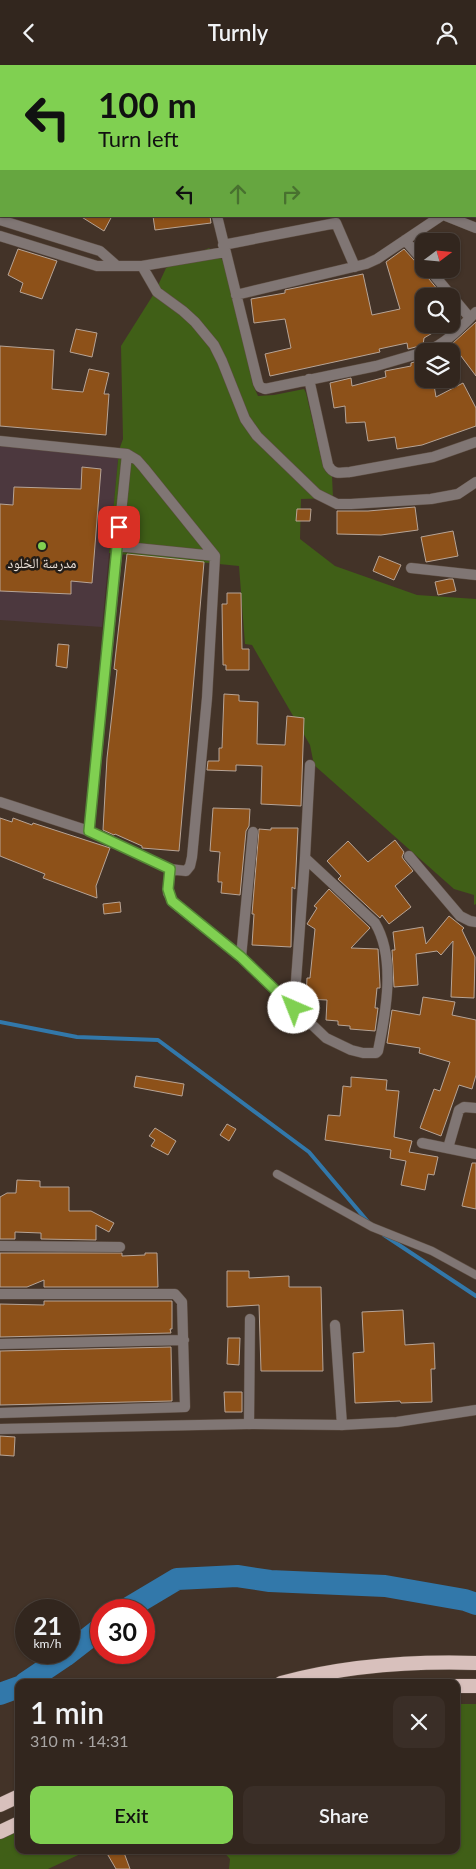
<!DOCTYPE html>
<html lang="en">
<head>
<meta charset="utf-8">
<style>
	:root { --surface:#32261e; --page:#3a2e27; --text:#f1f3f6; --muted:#a8a5a4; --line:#4d433c; --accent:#80d051 }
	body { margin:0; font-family:Lato,"Noto Naskh Arabic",sans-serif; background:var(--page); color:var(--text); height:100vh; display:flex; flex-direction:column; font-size:19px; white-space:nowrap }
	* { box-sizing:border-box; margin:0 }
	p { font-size:16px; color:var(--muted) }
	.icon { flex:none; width:28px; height:28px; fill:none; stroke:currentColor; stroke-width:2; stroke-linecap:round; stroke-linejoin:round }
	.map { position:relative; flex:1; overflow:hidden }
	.drawer { position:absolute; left:15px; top:1614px; width:445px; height:175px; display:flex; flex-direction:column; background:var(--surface); border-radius:10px; box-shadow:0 1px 4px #0004,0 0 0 1px var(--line) }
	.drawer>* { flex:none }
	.top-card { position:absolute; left:0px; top:0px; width:476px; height:152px; box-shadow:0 1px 4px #0004,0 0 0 1px var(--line); background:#80d051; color:#111; overflow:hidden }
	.needle { width:32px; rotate:74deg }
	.buttons { position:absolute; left:415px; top:168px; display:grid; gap:10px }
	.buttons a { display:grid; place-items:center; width:45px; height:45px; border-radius:10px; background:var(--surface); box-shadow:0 1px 4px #0004,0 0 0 1px var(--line); font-size:25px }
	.speed { position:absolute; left:15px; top:1534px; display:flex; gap:10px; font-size:25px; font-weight:700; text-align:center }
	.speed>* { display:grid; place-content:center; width:65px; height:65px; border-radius:50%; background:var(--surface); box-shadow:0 1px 4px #0004,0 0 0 1px var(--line); line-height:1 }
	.speed small { font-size:12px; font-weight:400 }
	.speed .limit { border:8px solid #d22; background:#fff; color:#111 }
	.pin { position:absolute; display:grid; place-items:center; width:42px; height:42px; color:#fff; margin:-21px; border-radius:10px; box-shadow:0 2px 8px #0006 }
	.me { position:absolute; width:55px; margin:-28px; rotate:316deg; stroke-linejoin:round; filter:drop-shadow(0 0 4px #0008) }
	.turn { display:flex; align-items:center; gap:18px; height:105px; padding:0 15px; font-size:22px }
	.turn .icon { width:65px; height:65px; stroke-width:2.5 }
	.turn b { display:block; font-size:35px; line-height:42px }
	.lanes { display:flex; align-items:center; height:48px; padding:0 15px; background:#0003; justify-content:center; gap:25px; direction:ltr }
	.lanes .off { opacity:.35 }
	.round { display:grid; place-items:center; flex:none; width:52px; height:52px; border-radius:10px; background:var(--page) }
	.summary { display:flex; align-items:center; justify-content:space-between; height:85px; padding:0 15px }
	h1 { font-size:30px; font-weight:600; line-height:38px }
	.action { display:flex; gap:10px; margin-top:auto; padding:10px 15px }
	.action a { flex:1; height:58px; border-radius:10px; background:var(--accent); color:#111; font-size:20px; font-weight:600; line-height:58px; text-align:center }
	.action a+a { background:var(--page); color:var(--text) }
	header { display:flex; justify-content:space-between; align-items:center; height:65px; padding:0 15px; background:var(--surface); font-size:22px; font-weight:600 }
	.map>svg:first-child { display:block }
	.education { fill:#4c383e }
	.green { fill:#405f17 }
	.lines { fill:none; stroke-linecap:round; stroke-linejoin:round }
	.stream { stroke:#3278aa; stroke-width:4 }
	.river { stroke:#3278aa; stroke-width:22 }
	.building { fill:#8d5119; stroke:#b7a496 }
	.service-casing { stroke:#5e4f44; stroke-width:9 }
	.minor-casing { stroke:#5e4f44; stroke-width:11 }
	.tertiary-casing { stroke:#5e4f44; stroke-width:11 }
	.trunk-casing { stroke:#5e4f44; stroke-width:15 }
	.service { stroke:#807674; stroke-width:8 }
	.minor { stroke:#807674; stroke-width:10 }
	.tertiary { stroke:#807674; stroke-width:10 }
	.trunk { stroke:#d8c0bc; stroke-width:14 }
	.route-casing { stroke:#538735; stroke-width:12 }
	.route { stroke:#80d051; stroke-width:9 }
	.poi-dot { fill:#80d051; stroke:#241d17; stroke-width:2 }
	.labels { text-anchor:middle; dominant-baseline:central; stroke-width:5; stroke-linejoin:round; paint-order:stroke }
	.poi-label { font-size:14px; fill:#ece2da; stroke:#241d17 }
</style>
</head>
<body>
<header><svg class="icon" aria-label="back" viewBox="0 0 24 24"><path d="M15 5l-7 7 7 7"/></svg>Turnly<svg class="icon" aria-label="person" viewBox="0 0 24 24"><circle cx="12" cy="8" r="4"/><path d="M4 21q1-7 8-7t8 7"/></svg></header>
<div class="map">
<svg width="476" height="1804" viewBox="0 0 476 1804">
	<rect width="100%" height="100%" fill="#433328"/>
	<!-- education -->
	<path class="education" d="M0,378l119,7 -17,177 -102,-7z"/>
	<!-- green -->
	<path class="green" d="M209,183l16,14 28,123 5,11 16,-1 30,-6 2,4 17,73 3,6 6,4 1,22 -32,1 -1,40 35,27 82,29 59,4v305l-2,1v-10l-20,-6 -140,-124 -4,-20 -58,-100 -7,-1 -6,-78 -130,-13 10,-103 4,-11 -2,-93 34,-54 11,-24z
		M456,1639h20v165h-247l1,-10 -8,-9h234z
		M19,1764v21h70l-41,19h-48v-31z"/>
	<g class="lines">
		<!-- stream -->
		<path class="stream" d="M0,957l77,15 81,3 151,112 60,71
			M384,1170l92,61"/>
		<!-- river -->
		<path class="river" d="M125,1545l52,-31 60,-3 33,5 115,5 80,14 11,4
			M25,1618l40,-27 36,-28
			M0,1629l19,-7"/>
	</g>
	<!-- building -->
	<path class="building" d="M80,151h32l-8,15z
		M153,151h57l1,7 -56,7z
		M18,184l39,12 -15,38 -22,-7 3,-9 -15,-8z
		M404,184l18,20 2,4 19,23h-19v28h27v-18l10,12 -7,6 -10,9 -3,-5 -17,10 -1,7 -15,4 -1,-6 -28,6 1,3 -110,24 -5,-22 26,-6 -6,-29 -31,4 -3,-24 34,-6v-3l78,-16 9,41 28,-6 -14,-47z
		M476,257v54l-24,-32z
		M76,264l21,4 -5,24 -22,-5z
		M0,281l54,4 -2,39 31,3 6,-23 20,4 -5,21h5l-3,41 -106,-9z
		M424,294v20h9l3,18 27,-14 13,25v18l-54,19 -25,4 -2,-12 -27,4 -3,-19 -19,1 -1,-17 -11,2 -4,-25 21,-5 1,8 34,-9 -1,-6 26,-5v-3z
		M82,402l19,2 -9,114 -21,-2v13l-71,-3v-87l13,1 1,-18 67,2z
		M415,442l3,23 -37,5 -44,-1v-23h31z
		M297,444h14l-1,12h-14z
		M453,466l5,25 -32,6 -5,-25z
		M127,489l77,8 -25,289 -37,-3v-2l-27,-12 -1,1 -11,-5 4,-72 10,-88 -3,-1z
		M379,491l22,9 -7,15 -21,-9z
		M449,514h4l3,12 -18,4 -3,-13z
		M227,528h14l1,56h7v21h-23v-5h-3l-1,-61h5z
		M58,579l11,1 -2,23 -11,-2z
		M224,629l15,1v6l19,1 -1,42 28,1 2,-29 17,2 -3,88 -40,-2 1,-38 -26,-1v6l-29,-1 1,-9h11v-13h3z
		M213,743l37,1 -1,17 -3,5 -6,64 -19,-2 1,-11h-4v-7l2,-23 -10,-1z
		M0,753l12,4 1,-4 19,7 1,-2 77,25 -14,38 1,12 -54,-20 2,-4 -45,-18z
		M271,763h27l-3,61 -3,-2 -1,60 -39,-2 2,-31h-2l7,-85 12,1z
		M395,775l9,12 -2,5 2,3 9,11 -18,15 16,21 -22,17 -7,-9 -2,3 -42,-39 3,-3 -14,-15 21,-20 20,21z
		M329,824l41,39 -19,20 27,1 2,36v3h-3l-2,20h3l-3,23 -25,-2v-3l-12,-1v-4l-12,-1 1,-20 -21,-1 1,-21h3l5,-49 -8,-5 10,-16 -3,-2z
		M120,837l1,10 -17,2 -1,-10z
		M449,851l15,12 -2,2 13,27 -1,41 -23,-1 2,-56 -12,14 -4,-4 -21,3 2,31 -24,2 -2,-37h3l-2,-18 30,-5 3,17z
		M423,932l32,5 -3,13 24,5v55l-4,14 -13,-4 -18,51 -21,-8 14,-39 6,2 10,-29 -31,-9 1,-5 -33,-5 5,-33 28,5z
		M136,1011l48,8 -2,12 -48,-9z
		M351,1012l36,3 -1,10 13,1 -5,46 18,4 -3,11 29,5 -4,18 -6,-1 -3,16 -24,-5 5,-24 -16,-3 1,-8 -66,-10 3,-25 12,1 3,-30 8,1z
		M227,1059l9,5 -7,12 -9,-6z
		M155,1063l21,13 -8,14 -17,-9 4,-6 -6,-4z
		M472,1098h4v46l-14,-3z
		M17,1115l23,1v6h29v24h22l23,12 -5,9 -13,-7v15l-55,-1v-6l-26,-1v7h-15v-42l7,-4h9z
		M0,1188h122v3l23,-1v-2h12l1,34h-114v-7l-17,7h-27z
		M227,1206h22v7l40,-2v11h32l2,84h-62l-2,-66 -32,2z
		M44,1236h128v28h-2l1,4 -171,4v-33l44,1z
		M403,1245l2,35 29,-2 1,26h-4l1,33 -31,1 -1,-2 -45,2 -2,-50 11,-1 -2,-40z
		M228,1273h12l-1,27 -12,-1z
		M171,1282l1,54 -172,4v-54z
		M224,1327h18v20h-17z
		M0,1371l15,1 -1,19 -14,-1z
		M105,1785h18l7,19h-14z"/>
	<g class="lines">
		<defs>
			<path id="service" d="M277,1109l95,53 60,24 44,24"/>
			<path id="minor" d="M142,0l1,1
				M365,0v1
				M45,1v-1
				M256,1l2,-1
				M0,15h1
				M475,46l1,-1
				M217,151l41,167 2,4 5,2 111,-23 48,-14
				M446,151l30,12
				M0,155l100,31 17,15
				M0,171l97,30h45l83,-14
				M405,175l19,22
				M223,180l113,-22 19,44
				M142,201l15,26 26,19 12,11 19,23 8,16 23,58 12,17 60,58 20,10h14l80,-5 27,-5 18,-12
				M429,204l41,49
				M236,230l130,-31 11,-5 64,-43
				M427,286c20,-8 34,-24 49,-39
				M309,314l19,86c5,10 12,8 22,7l83,-15 43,-15
				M0,376l127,13 10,6 7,8 71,88 -8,142 -15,159 -2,9 -4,5 -16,-2 -2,24 7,11 66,53 85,81 25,12 12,3h13l2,-2c8,-39 18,-93 -3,-128l-70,-65
				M117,481l98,10
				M411,503l65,7
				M0,737l89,29 81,38
				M89,766l38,-377
				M409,791l51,60 10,5 6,1
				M241,892l12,-125
				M294,943l11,-150 5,-93
				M422,1078l54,11
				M448,1083l11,-38 5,-3 12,1
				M0,1181l120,1
				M0,1229h175l7,8 3,105 -185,6
				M335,1260l7,100
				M0,1279l184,-4
				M249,1359l1,-105"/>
			<path id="tertiary" d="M0,1364l249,-5 93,1 55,-3 79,-12"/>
			<path id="trunk" d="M281,1618c63,-17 130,-22 195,-20
				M456,1621h20
				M0,1740l19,-9
				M0,1767l19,-9"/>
		</defs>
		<!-- service casing -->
		<use href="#service" class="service-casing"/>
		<!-- minor casing -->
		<use href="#minor" class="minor-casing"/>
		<!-- tertiary casing -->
		<use href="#tertiary" class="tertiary-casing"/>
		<!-- trunk casing -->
		<use href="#trunk" class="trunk-casing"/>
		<!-- service -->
		<use href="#service" class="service"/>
		<!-- minor -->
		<use href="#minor" class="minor"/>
		<!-- tertiary -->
		<use href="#tertiary" class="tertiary"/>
		<!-- trunk -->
		<use href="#trunk" class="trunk"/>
	</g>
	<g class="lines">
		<defs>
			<path id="route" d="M119,462l-30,304 81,38 -2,20 4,12 69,56 53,51"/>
		</defs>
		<!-- route casing -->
		<use href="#route" class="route-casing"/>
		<!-- route -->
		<use href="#route" class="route"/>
	</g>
	<!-- markers -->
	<circle class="poi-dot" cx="42" cy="481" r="5"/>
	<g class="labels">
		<!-- poi labels -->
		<g class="poi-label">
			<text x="42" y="497">مدرسة الخلود</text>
		</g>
	</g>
</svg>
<div class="buttons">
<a><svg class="needle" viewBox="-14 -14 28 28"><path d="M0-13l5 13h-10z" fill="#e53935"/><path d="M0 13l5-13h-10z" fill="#a8a5a4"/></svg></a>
<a><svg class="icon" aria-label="search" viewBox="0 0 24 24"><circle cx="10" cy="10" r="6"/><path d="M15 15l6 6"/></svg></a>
<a><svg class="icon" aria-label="layers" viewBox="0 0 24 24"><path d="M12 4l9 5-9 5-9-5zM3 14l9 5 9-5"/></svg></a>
</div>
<div class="speed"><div>21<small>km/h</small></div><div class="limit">30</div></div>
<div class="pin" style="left:119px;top:462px;background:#d93025"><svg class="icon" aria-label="arrive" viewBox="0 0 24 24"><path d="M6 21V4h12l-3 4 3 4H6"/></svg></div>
<svg class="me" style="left:294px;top:943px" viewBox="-20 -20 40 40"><circle r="19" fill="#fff"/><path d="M0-13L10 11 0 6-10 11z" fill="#80d051"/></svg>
<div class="top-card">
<div class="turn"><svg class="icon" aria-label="left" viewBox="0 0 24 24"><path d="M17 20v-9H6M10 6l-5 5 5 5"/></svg><div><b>100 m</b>Turn left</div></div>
<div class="lanes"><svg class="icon" aria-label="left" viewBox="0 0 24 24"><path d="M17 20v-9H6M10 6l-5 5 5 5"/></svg><svg class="icon off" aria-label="ahead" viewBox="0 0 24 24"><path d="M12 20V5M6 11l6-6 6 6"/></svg><svg class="icon off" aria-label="right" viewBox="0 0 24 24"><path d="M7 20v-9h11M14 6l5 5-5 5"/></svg></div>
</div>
<section class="drawer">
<div class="summary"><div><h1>1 min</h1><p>310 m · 14:31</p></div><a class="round"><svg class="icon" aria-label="close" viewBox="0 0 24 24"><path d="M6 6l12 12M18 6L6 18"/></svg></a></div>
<div class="action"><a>Exit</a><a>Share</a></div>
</section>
</div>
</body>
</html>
